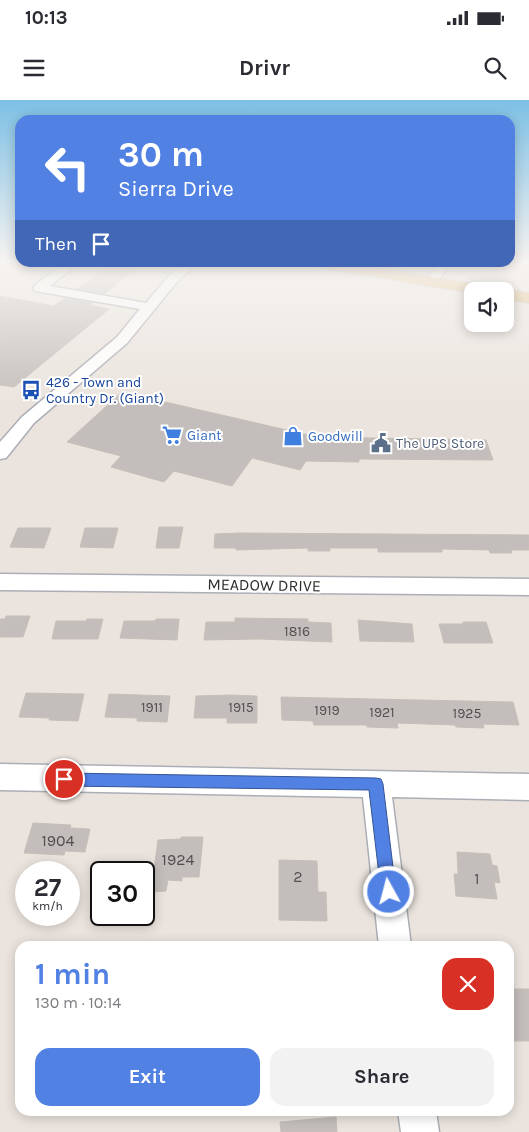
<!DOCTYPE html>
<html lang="en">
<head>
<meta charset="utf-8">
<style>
	:root { --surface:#fff; --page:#f2f2f3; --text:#2b2b33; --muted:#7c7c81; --accent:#5281e4 }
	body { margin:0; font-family:Karla,sans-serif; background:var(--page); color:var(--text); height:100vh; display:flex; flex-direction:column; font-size:19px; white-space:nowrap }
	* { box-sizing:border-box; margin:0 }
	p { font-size:16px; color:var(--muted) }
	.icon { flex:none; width:28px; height:28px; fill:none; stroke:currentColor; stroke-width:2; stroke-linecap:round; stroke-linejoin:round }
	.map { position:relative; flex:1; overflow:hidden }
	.panel { position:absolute; left:15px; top:841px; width:499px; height:175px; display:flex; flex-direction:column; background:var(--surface); border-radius:15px; box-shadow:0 2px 12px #0003 }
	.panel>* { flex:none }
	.guide { position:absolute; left:15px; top:15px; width:500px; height:152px; border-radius:15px; box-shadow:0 2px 12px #0003; background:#5281e4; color:#fff; overflow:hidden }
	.buttons { position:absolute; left:464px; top:182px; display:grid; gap:10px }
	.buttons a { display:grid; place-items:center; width:50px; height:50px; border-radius:10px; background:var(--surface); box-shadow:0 2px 12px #0003; font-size:25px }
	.speed { position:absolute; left:15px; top:761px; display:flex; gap:10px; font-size:25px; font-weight:700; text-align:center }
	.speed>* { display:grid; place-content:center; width:65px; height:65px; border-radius:50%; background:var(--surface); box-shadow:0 2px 12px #0003; line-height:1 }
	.speed small { font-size:12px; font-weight:400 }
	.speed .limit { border:2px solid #111; border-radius:8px; background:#fff; color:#111 }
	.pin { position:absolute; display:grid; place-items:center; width:42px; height:42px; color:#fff; margin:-21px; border:2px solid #fff; border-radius:50%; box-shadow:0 1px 5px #0007 }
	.me { position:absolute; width:55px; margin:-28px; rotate:353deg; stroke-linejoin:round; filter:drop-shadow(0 0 4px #0008) }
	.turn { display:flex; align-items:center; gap:18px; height:105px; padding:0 20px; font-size:22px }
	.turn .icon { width:65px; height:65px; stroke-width:2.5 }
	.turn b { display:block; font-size:35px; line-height:42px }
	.then { display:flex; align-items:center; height:48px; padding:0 20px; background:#0003; gap:10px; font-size:19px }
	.round { display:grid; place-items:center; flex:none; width:52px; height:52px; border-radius:15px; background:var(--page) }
	.overview { display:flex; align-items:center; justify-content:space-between; height:85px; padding:0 20px }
	h1 { font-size:30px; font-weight:700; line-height:38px; color:var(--accent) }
	.cta { display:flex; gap:10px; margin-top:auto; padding:10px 20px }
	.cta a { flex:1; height:58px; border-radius:15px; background:var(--accent); color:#fff; font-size:20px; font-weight:700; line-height:58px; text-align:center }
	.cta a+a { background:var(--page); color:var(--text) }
	.status { display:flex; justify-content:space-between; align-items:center; height:35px; padding:0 25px; background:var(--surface); direction:ltr }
	.status svg { height:14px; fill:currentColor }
	header { display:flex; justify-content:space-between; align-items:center; height:65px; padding:0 20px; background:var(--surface); font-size:22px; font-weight:700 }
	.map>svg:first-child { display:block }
	.building { fill:#c3bebb; stroke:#c6bfb8 }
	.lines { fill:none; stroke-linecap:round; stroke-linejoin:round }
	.minor-casing { stroke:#abaeb5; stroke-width:3 }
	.major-casing { stroke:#c4c4c4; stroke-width:2 }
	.minor { fill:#fff; fill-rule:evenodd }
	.major { fill:#e0b66e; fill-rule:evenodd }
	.route { fill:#5281e4; stroke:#355494 }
	.labels { text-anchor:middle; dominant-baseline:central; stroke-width:4; stroke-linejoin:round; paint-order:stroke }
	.far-transit-label { font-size:14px; fill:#164399; stroke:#fff; text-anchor:start }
	.far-shop-label { font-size:14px; fill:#366cbe; stroke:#fff; text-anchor:start }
	.far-service-label { font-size:14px; fill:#4e5e75; stroke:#fff; text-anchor:start }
	.number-label { font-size:14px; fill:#51504f }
	.street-label { font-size:16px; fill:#2b2b2b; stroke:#fff }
	.near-number-label { font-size:16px; fill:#51504f }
</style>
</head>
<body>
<div class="status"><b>10:13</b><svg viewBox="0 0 49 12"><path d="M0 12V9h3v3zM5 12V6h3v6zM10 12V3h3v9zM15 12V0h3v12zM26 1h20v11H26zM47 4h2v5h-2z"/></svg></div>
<header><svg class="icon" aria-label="menu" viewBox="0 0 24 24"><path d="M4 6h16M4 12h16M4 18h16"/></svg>Drivr<svg class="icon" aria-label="search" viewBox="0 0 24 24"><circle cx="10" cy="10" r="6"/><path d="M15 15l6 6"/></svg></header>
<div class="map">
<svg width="529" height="1032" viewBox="0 0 529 1032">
	<rect width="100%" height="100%" fill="#ebe4de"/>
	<!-- building -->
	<path class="building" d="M114,162l26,3 -36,29 -27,-5z
		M0,196l54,10 11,-8 27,5 -3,2 20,4 -95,78 -14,-2z
		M122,292l195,45 169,3 7,20 -134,-1v3l-53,-1 -6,9 -48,-12 -20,28 -58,-15 -10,11 -53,-15 10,-11 -54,-14z
		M159,427h24l-4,21h-23z
		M18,428h33l-7,20 -34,-1z
		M85,428h33l-5,20 -33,-1z
		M239,433l290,2v15h-18l1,3h-22l-1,-3 -47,-1v3h-64v-4h-48v3h-22v-3l-72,2v-2h-22l1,-14z
		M6,516h24l-7,21h-23v-18h5z
		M235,518l73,1v3l23,1 1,19 -72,-3 -56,1 2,-18h29z
		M87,519h16l-5,20h-46l4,-18h30z
		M156,519h23l-2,21 -57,-2 4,-17h31z
		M358,520l54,4 2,18 -54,-1z
		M463,522h23l7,21h-49l-5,-19h24z
		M26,593l58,1 -6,27 -29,-1 1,-2 -31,-1z
		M109,594l61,2 -3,26 -30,-1v-3l-32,-1z
		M230,595l27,1v27h-30v-5h-33l2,-22z
		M281,597l232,5 6,23 -36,-1 1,4 -28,-1 -1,-2 -58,-2 1,5 -31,-1v-2h-53l-1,-4 -31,-1z
		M33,723l38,2 -1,3 20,1 -5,23 -20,-1 -1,4 -40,-2z
		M181,737h22l-4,40h-17v4l-14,-1 -2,11 -15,1 7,-52 23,-1z
		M457,752l33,2 2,11 5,1 3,17 -6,-1 3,17 -41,-3 -2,-22h4z
		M279,760l38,1 1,31h8l1,29 -48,-1z
		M509,889h20v52h-20z
		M336,1017l1,15h-56l-1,-10z"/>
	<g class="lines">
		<defs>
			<path id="minor" d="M67,162h13l-30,24 96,17 22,-26 17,-15h13l-22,21 -49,60 -93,80 -28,35 -6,1v-17l22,-25 95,-80 23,-28 -105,-18 -2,-3 2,-3z
				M441,162h12l-19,23h-8l-2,-3 2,-3z
				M0,474l529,5v16l-529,-5z
				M0,664l529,10v26l-137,-3 19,149h-32l-16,-149 -363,-7z
				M398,1011h38l3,21h-38z"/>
			<path id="major" d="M303,162h37l149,24 5,2 3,3h-25v2l-162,-27z
				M505,189l24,4v10l-24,-4v-8h-6z"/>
		</defs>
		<!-- minor casing -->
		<use href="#minor" class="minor-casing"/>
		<!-- major casing -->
		<use href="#major" class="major-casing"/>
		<!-- minor -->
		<use href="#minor" class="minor"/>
		<!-- major -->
		<use href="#major" class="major"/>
	</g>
	<!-- sky -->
	<linearGradient id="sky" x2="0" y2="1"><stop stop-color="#7dc0e5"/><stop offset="0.53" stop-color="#f6f3f0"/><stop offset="1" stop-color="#f6f3f0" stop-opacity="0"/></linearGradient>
	<rect width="529" height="304" fill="url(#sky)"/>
	<!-- route -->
	<path class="route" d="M64,673l312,5 5,1 2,5 13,108 -2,5 -5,3 -6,-3 -2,-5 -12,-102 -305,-4 -5,-2 -2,-5 2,-4z"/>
	<!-- icons -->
	<defs>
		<symbol id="bus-bare" viewBox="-9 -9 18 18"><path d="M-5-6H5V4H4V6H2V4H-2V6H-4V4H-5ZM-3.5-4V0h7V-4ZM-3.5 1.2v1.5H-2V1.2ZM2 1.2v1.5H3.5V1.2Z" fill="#1a4fb4" stroke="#fff" stroke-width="2.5" paint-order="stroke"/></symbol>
		<symbol id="supermarket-bare" viewBox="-9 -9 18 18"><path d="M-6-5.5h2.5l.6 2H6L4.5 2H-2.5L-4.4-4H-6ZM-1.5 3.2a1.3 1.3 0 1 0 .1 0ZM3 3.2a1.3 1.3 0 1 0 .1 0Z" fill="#3f7fe0" stroke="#fff" stroke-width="2.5" paint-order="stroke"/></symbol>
		<symbol id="shop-bare" viewBox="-9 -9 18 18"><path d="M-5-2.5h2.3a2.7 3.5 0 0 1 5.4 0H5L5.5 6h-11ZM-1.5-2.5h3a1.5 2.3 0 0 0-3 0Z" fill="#3f7fe0" stroke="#fff" stroke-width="2.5" paint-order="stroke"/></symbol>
		<symbol id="civic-bare" viewBox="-9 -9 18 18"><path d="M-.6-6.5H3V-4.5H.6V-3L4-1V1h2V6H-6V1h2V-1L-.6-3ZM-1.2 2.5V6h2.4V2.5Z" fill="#5c6f8a" stroke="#fff" stroke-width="2.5" paint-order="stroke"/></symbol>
	</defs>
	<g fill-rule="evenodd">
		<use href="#bus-bare" x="17" y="276" width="28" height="28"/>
		<use href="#supermarket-bare" x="158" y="321" width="28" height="28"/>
		<use href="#shop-bare" x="279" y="322" width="28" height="28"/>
		<use href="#civic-bare" x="367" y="329" width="28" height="28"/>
	</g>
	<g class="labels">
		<!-- far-transit labels -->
		<g class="far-transit-label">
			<text x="46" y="282">426 - Town and<tspan x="46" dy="16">Country Dr. (Giant)</tspan></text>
		</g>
		<!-- far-shop labels -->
		<g class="far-shop-label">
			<text x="187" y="335">Giant</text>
			<text x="308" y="336">Goodwill</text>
		</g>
		<!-- far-service labels -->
		<g class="far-service-label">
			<text x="396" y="343">The UPS Store</text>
		</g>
		<!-- number labels -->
		<g class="number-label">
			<text x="297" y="531">1816</text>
			<text x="152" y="607">1911</text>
			<text x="241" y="607">1915</text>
			<text x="327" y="610">1919</text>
			<text x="382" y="612">1921</text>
			<text x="467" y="613">1925</text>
		</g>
		<!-- street labels -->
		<g class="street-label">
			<text transform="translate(264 485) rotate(1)">MEADOW DRIVE</text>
		</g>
		<!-- near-number labels -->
		<g class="near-number-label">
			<text x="58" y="740">1904</text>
			<text x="178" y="759">1924</text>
			<text x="298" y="776">2</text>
			<text x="477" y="778">1</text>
		</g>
	</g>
</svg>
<div class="buttons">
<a><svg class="icon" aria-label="sound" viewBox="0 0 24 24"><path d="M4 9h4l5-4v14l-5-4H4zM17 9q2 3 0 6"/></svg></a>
</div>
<div class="speed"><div>27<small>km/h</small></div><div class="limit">30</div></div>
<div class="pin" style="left:64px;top:679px;background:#d93025"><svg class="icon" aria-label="arrive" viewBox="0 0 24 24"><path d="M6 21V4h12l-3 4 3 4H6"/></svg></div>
<svg class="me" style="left:389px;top:792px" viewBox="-20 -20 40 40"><circle r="17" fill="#5281e4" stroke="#fff" stroke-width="3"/><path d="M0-11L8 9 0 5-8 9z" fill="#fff"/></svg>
<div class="guide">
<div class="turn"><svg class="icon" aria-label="left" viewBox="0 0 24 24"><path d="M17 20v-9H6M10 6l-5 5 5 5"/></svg><div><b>30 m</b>Sierra Drive</div></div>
<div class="then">Then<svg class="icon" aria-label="arrive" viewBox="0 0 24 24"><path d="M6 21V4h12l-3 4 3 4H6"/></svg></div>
</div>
<section class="panel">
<div class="overview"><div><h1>1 min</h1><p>130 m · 10:14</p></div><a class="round" style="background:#d93025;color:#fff"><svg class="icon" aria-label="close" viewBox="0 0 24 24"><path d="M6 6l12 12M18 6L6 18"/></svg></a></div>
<div class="cta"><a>Exit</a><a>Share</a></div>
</section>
</div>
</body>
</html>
